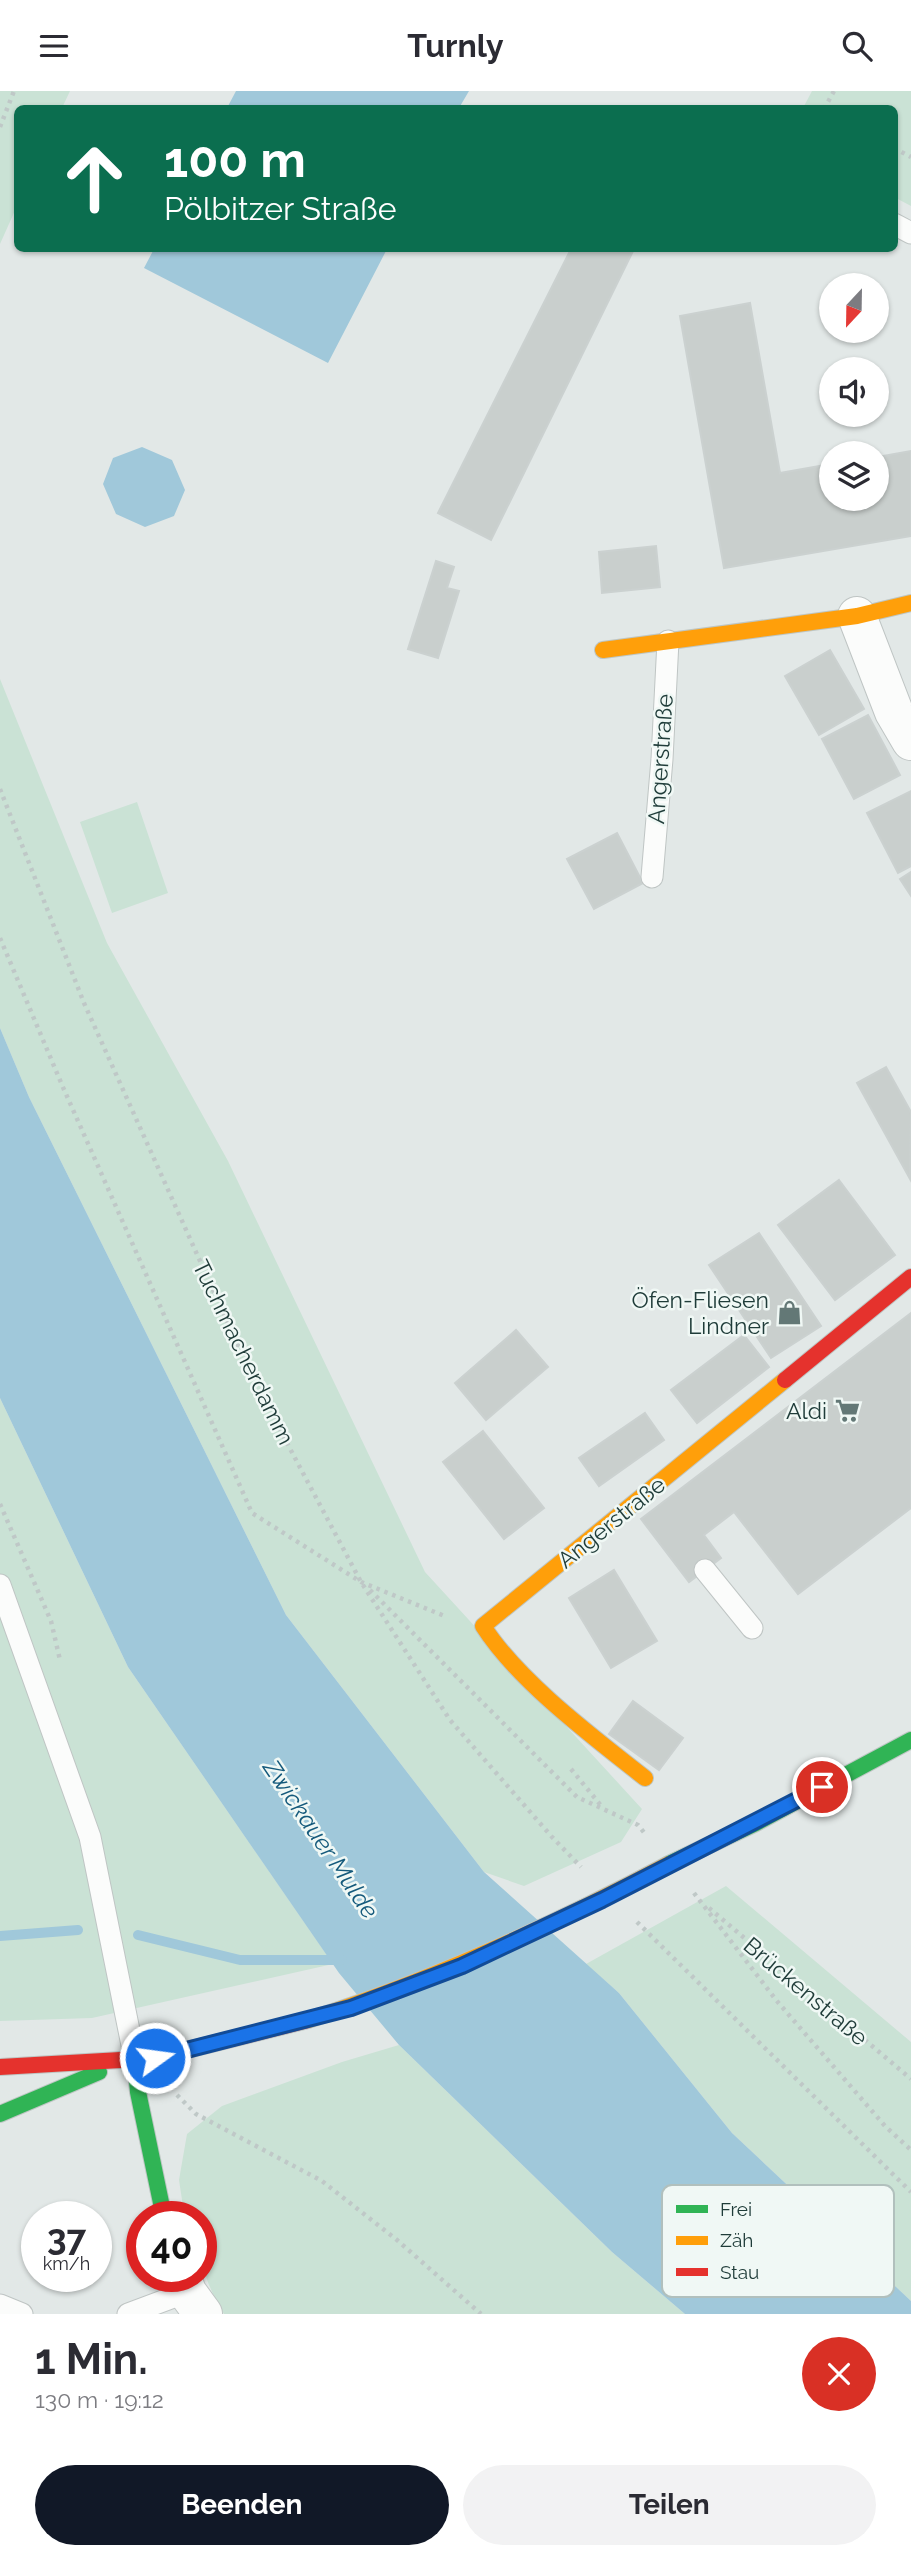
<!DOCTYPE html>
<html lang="de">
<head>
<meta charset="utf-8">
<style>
	:root { --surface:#fff; --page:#f2f2f3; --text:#2b2b33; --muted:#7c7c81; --accent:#111827 }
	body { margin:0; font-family:Raleway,sans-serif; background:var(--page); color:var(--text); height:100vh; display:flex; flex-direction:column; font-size:26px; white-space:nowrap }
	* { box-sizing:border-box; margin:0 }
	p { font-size:23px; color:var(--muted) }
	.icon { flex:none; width:38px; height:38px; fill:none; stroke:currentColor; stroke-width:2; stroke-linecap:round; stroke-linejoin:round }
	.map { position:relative; height:2223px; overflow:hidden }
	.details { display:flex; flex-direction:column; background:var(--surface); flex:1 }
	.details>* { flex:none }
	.hud { position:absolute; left:14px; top:14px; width:884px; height:147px; border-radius:10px; box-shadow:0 2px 5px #0004; background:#0b6e4f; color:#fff; overflow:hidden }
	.needle { width:46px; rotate:202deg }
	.controls { position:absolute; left:819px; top:182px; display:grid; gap:14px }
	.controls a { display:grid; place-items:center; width:70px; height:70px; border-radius:50%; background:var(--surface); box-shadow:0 2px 5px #0004; font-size:35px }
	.speed { position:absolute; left:21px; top:2110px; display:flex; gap:14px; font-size:35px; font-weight:700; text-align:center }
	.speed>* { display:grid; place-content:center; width:91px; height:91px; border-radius:50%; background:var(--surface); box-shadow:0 2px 5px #0004; line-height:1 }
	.speed small { font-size:18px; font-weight:400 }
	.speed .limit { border:10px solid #d22; background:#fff; color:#111 }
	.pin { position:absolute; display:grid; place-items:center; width:60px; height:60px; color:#fff; margin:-30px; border:4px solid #fff; border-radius:50%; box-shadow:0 2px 7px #0007 }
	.me { position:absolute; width:77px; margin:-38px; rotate:76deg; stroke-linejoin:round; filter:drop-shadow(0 0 5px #0008) }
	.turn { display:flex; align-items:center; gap:24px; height:147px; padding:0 35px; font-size:32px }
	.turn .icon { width:91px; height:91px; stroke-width:2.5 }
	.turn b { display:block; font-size:49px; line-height:60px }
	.round { display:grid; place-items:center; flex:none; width:74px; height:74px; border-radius:37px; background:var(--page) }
	.summary { display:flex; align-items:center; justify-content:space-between; height:119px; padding:0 35px }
	h1 { font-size:42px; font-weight:700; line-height:52px }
	.button { display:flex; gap:14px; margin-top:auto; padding:14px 35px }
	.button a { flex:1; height:80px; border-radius:42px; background:var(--accent); color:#fff; font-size:28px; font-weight:700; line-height:80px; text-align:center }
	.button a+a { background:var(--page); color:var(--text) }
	header { display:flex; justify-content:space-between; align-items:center; height:91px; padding:0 35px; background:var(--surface); font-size:32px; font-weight:700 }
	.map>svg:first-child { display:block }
	.green { fill:#cae2d5 }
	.water { fill:#a0c8da }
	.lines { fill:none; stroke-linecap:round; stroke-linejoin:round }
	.stream { stroke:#a0c8da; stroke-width:10 }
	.building { fill:#c9cfcd; stroke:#cbd1d0; stroke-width:2 }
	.lane-casing { stroke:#bfc5c4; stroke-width:23 }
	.street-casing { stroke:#bfc5c4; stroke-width:40 }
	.fast-casing { stroke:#bec6c4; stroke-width:18 }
	.slow-casing { stroke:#bec6c4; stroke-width:18 }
	.jam-casing { stroke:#bec6c4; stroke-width:18 }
	.path { stroke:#bfc8c7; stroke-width:4.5; stroke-dasharray:3.5 5; stroke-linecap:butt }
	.lane { stroke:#fbfcfb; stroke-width:21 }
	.street { stroke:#fbfcfb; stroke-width:38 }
	.fast { stroke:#30b455; stroke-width:16 }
	.slow { stroke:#ff9f0a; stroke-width:16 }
	.jam { stroke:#e5322d; stroke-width:16 }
	.slow-bridge-casing { stroke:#bec6c4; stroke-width:18; stroke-linecap:butt }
	.slow-bridge { stroke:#ff9f0a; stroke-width:16 }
	.route-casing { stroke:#114b97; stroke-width:18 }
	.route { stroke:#1a73e8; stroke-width:12 }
	.labels { text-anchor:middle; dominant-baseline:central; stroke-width:5; stroke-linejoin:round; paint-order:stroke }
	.street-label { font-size:23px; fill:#1f3c39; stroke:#f0f8f5 }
	.poi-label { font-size:23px; fill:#1f3c39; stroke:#f0f8f5; text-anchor:end }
	.water-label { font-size:24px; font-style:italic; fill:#155a7c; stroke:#f0f8f5 }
	.key { fill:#f0f8f5; stroke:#b1c0bd; stroke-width:2 }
	.key-label { font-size:19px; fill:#1f3c39 }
</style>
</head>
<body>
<header><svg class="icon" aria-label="menu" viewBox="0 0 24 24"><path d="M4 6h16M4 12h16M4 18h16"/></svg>Turnly<svg class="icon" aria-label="search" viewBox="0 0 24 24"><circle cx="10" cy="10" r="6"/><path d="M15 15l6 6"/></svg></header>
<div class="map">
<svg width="911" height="2223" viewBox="0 0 911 2223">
	<rect width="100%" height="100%" fill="#e2e8e7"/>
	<!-- green -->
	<path class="green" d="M0,0h70l-8,17 -44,1 -1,97 -17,38z
		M812,0h99v115l-17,-9v-88l-91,-1z
		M0,588l107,264 121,218 197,411 217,237 -21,33 -97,44 -40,-14 -198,-257 -257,-518 -29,-69z
		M137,711l31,91 -56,20 -32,-91z
		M0,1307l128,269 205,297 -241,54 -92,3z
		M726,1795l185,156v259l-179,-168 -113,-140 -33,-29z
		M399,1954l213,207 73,62h-461c-23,-39 -23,-52 -23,-97h-15l-2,-4 -5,-33 8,-46 35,-28 120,-44z"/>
	<!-- water -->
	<path class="water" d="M236,0h233l-10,17h-232z
		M154,158h233l-59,114 -184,-95z
		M142,356l30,13 13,30 -11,26 -29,11 -29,-13 -13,-30 10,-26z
		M0,937l29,69 257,518 198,257 135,121 113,140 179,168v13h-226l-73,-62 -213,-207 -60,-72 -211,-306 -128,-269z"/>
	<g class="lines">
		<!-- stream -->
		<path class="stream" d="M138,1844l102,25h102
			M0,1845l78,-6"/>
	</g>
	<!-- building -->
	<path class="building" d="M571,158h63l-143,291 -53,-27z
		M750,212l30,170 51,-9v35h46v-42l34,-6v85l-187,32 -44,-252z
		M656,455l4,41 -58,6 -3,-41z
		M436,470l18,6 -7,21 12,3 -21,67 -30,-9z
		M830,559l34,59 -45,26 -34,-59z
		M868,624l32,60 -46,24 -32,-60z
		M911,700v75l-13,7 -31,-60z
		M617,742l26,50 -49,26 -27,-50z
		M911,781v24l-11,-17z
		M886,976l25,45 -1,67 -53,-96z
		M839,1089l56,75 -60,45 -57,-75z
		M759,1142l62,93 -50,32 -62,-93z
		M911,1222v195l-113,86 -64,-82 -30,23 17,23 -32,24 -48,-63z
		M516,1239l32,37 -62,53 -31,-37z
		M744,1244l25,32 -72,56 -26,-33z
		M645,1322l19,27 -65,46 -20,-28z
		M483,1340l61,77 -40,31 -61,-77z
		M614,1479l43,71 -46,27 -42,-70z
		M633,1610l50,37 -24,32 -50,-36z"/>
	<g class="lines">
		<defs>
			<path id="lane" d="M894,133l17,9
				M652,786l10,-118 6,-118
				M705,1479l47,58
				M0,1494l90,252 45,223
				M0,2214l22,9
				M128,2223l59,-22"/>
			<path id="street" d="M857,525l37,96 17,29
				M182,2186l5,15 16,22"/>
			<path id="fast" d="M669,1773l87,-41 155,-83
				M135,1969l3,32 26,125
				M0,2023l99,-42"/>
			<path id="slow" d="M603,559l254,-34 54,-13
				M645,1687c-52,-41 -127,-97 -162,-152l302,-246"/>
			<path id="jam" d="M785,1289l126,-103
				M0,1976l155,-9 153,-38"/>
		</defs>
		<!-- lane casing -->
		<use href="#lane" class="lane-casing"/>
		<!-- street casing -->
		<use href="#street" class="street-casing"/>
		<!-- fast casing -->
		<use href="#fast" class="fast-casing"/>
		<!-- slow casing -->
		<use href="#slow" class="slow-casing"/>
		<!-- jam casing -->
		<use href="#jam" class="jam-casing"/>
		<!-- path -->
		<path class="path" d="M824,18l10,-18
			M0,36l14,-36
			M894,57l17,9
			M0,698l84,214 170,378 107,201 89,138 102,117 29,30
			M0,847l62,147 190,428 109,69 86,35
			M0,1413l51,117 9,39
			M370,1499l207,207 61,28 8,10
			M571,1678l32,39
			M694,1802l82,107 109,126 26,24
			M709,1817l202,171
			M637,1831l274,270
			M177,2004l19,19 126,67 75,59 84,74"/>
		<!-- lane -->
		<use href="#lane" class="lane"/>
		<!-- street -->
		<use href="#street" class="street"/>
		<!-- fast -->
		<use href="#fast" class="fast"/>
		<!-- slow -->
		<use href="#slow" class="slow"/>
		<!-- jam -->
		<use href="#jam" class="jam"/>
		<defs>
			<path id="slow-bridge" d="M308,1929c126,-40 244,-94 361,-156"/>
		</defs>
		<!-- slow-bridge casing -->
		<use href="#slow-bridge" class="slow-bridge-casing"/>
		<!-- slow-bridge -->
		<use href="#slow-bridge" class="slow-bridge"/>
	</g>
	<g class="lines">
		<defs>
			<path id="route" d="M155,1967l196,-50 111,-42 140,-66 220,-113"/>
		</defs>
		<!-- route casing -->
		<use href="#route" class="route-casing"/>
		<!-- route -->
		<use href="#route" class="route"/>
	</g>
	<!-- icons -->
	<defs>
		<symbol id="shop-bare" viewBox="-9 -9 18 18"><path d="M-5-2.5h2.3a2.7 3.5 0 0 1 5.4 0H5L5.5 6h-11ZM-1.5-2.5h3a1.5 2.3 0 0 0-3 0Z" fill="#637876" stroke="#f0f8f5" stroke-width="2.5" paint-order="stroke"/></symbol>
		<symbol id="supermarket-bare" viewBox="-9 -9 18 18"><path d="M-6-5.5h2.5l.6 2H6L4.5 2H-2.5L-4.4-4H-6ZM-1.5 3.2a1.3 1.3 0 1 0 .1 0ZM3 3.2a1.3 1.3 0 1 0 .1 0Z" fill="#637876" stroke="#f0f8f5" stroke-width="2.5" paint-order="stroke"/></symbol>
	</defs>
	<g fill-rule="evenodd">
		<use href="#shop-bare" x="772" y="1204" width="35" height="35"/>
		<use href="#supermarket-bare" x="830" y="1302" width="35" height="35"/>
	</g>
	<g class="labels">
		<!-- street labels -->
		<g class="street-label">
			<text transform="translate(660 668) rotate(-86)">Angerstraße</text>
			<text transform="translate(244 1261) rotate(64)">Tuchmacherdamm</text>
			<text transform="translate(611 1431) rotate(-39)">Angerstraße</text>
			<text transform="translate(806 1900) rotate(40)">Brückenstraße</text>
		</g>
		<!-- poi labels -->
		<g class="poi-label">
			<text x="769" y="1208">Öfen-Fliesen<tspan x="769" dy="26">Lindner</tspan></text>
			<text x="827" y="1319">Aldi</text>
		</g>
		<!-- water labels -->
		<g class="water-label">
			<text transform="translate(321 1748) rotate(56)">Zwickauer Mulde</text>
		</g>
	</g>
	<!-- legend -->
	<rect x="662" y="2094" width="232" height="112" rx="10" class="key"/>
	<rect x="676" y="2114" width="32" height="8" fill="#30b455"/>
	<rect x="676" y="2145" width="32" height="9" fill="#ff9f0a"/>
	<rect x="676" y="2177" width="32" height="8" fill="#e5322d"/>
	<g class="key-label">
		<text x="720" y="2125">Frei</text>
		<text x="720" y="2156">Zäh</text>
		<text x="720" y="2188">Stau</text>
	</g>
</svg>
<div class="controls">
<a><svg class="needle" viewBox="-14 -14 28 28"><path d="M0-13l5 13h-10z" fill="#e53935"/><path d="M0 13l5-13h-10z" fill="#7c7c81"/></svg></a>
<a><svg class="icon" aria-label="sound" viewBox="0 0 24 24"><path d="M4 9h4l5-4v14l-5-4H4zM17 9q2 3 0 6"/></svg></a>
<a><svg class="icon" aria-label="layers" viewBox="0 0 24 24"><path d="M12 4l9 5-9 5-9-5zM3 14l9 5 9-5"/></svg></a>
</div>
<div class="speed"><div>37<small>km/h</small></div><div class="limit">40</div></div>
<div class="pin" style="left:822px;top:1696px;background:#d93025"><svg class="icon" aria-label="arrive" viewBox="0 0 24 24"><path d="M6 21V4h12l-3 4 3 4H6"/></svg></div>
<svg class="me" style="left:155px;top:1967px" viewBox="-20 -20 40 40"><circle r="17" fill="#1a73e8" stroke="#fff" stroke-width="3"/><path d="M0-11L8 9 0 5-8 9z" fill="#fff"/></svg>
<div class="hud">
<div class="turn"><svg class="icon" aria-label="ahead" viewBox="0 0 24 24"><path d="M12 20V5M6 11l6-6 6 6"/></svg><div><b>100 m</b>Pölbitzer Straße</div></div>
</div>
</div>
<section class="details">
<div class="summary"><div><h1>1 Min.</h1><p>130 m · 19:12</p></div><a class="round" style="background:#d93025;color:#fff"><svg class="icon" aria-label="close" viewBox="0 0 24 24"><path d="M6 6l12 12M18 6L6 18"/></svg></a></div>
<div class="button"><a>Beenden</a><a>Teilen</a></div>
</section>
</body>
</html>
